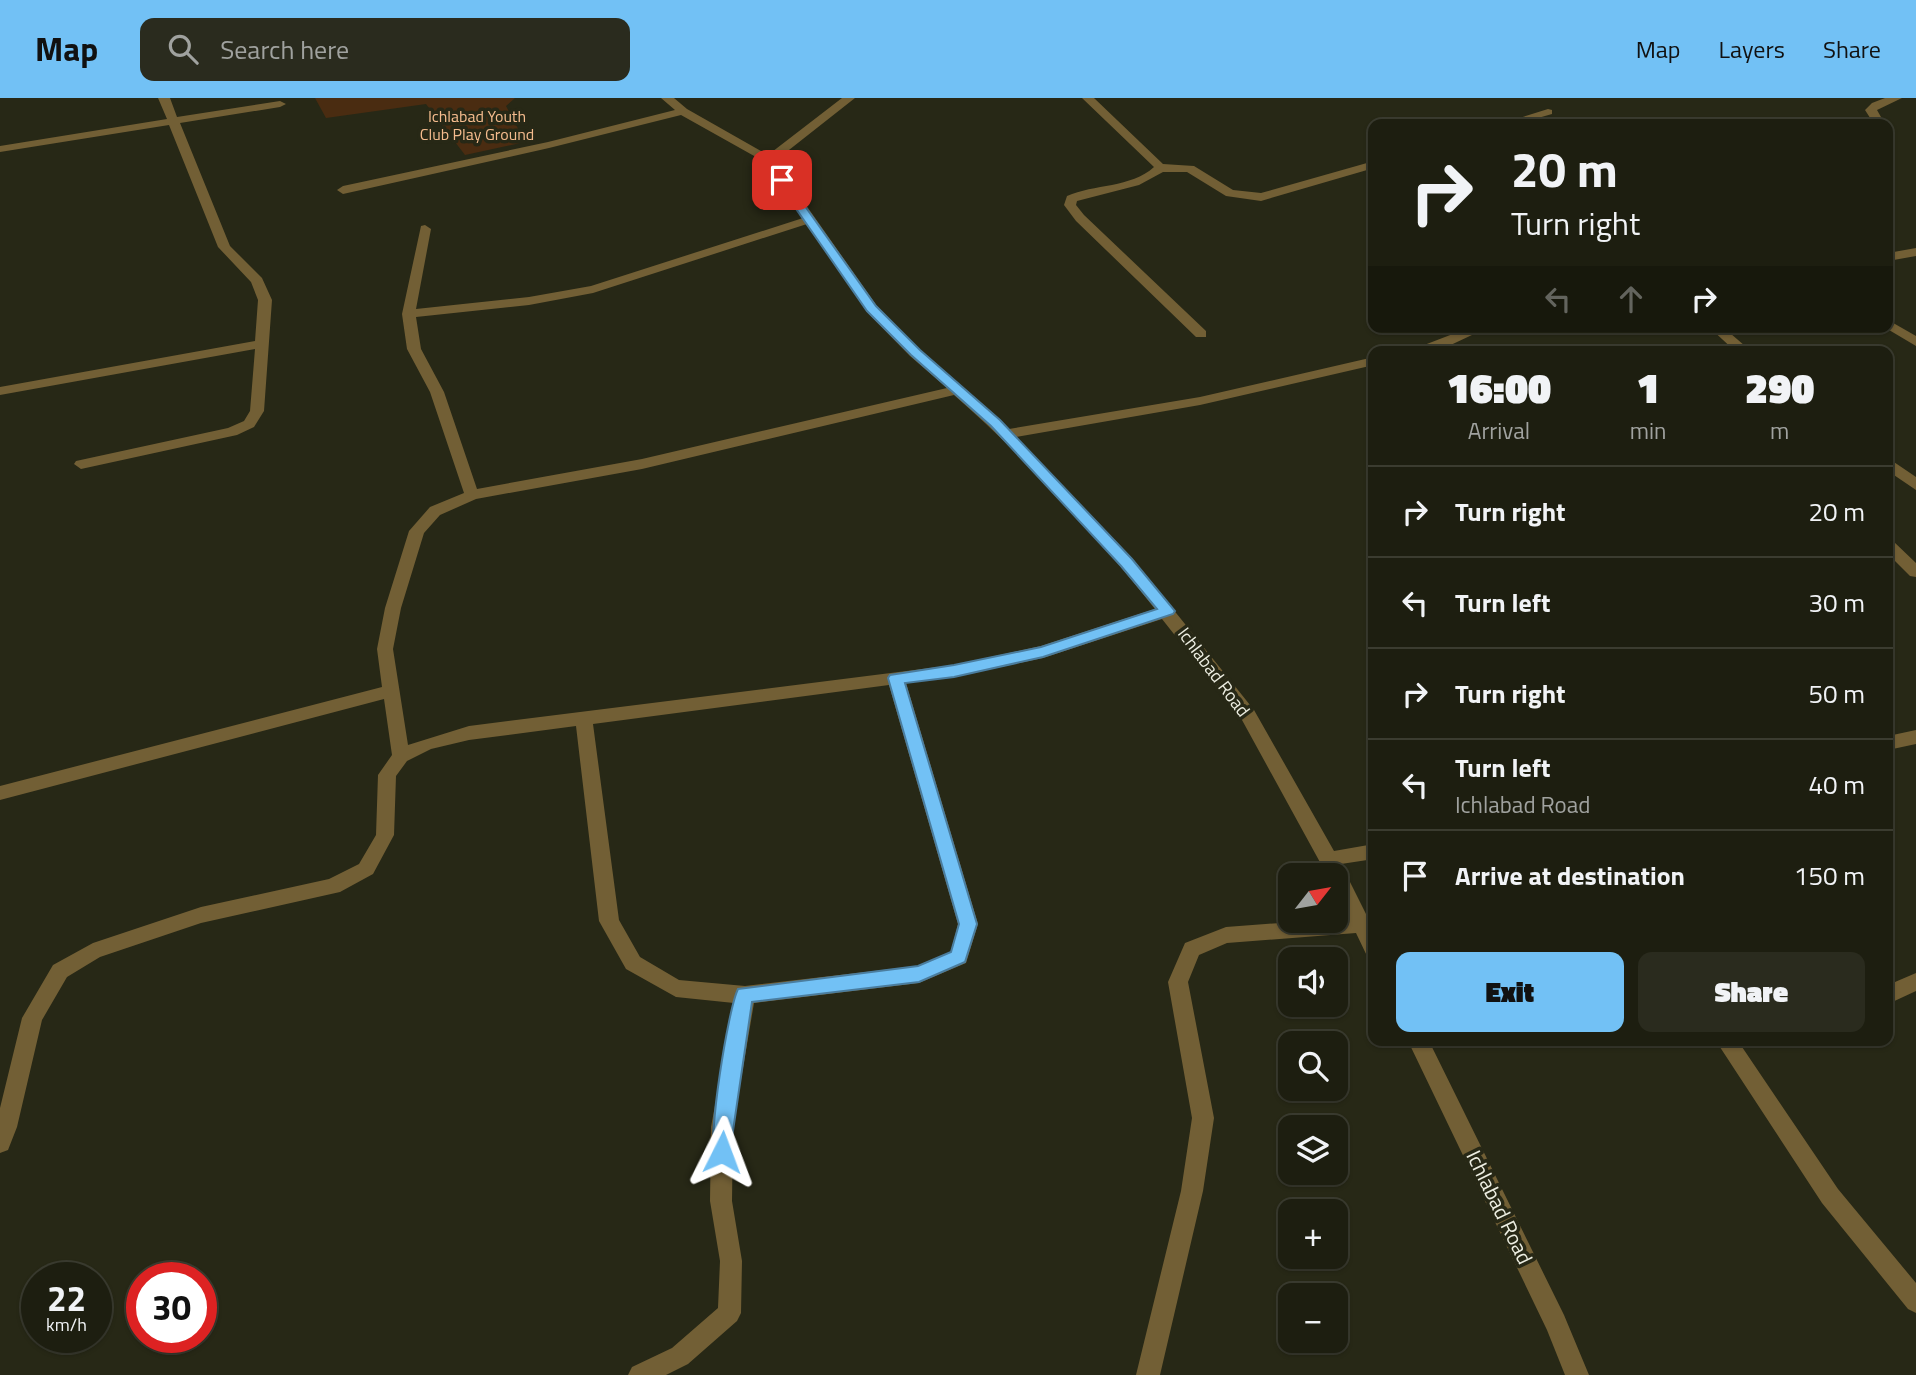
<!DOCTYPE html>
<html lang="en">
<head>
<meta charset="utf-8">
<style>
	:root { --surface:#1d1e10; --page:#2a2b1e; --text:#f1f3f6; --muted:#a0a29f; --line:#3b3c30; --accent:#72c1f5 }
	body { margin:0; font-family:"Titillium Web",sans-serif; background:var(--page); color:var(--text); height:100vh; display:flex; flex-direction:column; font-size:26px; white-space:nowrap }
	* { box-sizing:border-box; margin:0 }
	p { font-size:23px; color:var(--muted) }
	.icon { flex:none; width:38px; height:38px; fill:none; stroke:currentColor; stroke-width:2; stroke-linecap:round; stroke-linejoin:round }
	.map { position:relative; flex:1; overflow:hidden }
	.side { position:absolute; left:1368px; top:248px; width:525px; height:700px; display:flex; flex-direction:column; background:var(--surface); border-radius:14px; box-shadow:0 2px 5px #0004,0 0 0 2px var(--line) }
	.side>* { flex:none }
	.banner { position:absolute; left:1368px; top:21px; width:525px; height:214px; border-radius:14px; box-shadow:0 2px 5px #0004,0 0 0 2px var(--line); background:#1d1e10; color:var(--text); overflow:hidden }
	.needle { width:46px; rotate:59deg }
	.fabs { position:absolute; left:1278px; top:765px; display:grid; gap:14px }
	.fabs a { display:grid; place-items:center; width:70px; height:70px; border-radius:14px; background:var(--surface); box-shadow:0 2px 5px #0004,0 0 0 2px var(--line); font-size:35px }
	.speed { position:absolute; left:21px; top:1164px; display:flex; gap:14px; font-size:35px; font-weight:700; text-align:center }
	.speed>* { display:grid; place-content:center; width:91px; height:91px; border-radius:50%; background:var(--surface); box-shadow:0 2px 5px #0004,0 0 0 2px var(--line); line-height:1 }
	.speed small { font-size:18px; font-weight:400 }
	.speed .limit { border:10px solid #d22; background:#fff; color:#111 }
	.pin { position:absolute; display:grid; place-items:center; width:60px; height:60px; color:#fff; margin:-30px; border-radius:14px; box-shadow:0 4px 10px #0006 }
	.me { position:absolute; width:77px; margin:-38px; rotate:3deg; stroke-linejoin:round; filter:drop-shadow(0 0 5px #0008) }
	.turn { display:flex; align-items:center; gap:24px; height:147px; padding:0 28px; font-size:32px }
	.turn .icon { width:91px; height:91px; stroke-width:2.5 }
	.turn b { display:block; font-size:49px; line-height:60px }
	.lanes { display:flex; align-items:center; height:66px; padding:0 28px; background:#0003; justify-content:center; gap:35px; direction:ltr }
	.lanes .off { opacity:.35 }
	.eta { display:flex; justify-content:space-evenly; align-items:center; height:119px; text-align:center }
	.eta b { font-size:42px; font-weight:800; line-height:49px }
	.button { display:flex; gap:14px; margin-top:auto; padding:14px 28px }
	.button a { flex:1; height:80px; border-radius:14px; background:var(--accent); color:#111; font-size:28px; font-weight:800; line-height:80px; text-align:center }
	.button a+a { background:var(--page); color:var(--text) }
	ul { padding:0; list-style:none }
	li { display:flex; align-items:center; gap:21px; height:91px; padding:0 28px; border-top:2px solid var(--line) }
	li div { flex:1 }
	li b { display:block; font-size:26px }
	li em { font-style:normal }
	header { display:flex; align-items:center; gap:42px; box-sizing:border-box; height:98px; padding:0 35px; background:var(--accent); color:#111 }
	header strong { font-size:33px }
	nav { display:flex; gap:38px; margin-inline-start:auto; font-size:24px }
	.search { width:490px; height:63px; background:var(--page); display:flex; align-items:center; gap:18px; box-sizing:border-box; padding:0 24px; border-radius:14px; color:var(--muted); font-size:26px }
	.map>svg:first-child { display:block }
	.green { fill:#4a2c11 }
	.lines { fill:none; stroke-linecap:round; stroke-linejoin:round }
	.minor { fill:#725f35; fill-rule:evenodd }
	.route { fill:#72c1f5; stroke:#4a7d9f; stroke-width:2 }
	.labels { text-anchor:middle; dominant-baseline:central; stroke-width:7; stroke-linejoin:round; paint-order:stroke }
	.far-park-label { font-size:16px; fill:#f5bc8e; stroke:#272816 }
	.street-label { font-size:18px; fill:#edeee2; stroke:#272816 }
	.near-street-label { font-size:21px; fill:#edeee2; stroke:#272816 }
</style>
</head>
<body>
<header>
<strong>Map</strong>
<div class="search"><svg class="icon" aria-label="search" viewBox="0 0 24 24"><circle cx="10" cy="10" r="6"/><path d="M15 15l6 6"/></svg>Search here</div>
<nav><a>Map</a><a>Layers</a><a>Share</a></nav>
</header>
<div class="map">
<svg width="1916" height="1277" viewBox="0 0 1916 1277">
	<rect width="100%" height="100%" fill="#272816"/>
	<!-- green -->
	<path class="green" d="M315,0h200l-9,8 19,36 -60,13 -39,-51 -100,14z"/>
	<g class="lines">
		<!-- minor -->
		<path class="minor" d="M158,0h12l7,19 103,-16 6,3 -6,3 -100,16 50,123 32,32 10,22 -8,111 -10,16 -17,8 -156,34 -7,-5 2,-3 152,-33 16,-7 6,-10 5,-62 -255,46v-8l255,-46 3,-41 -7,-18 -33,-35 -49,-122 -169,27v-6l167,-27z
			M661,0h13l13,11 81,46 74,-57h13l-80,63 102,145 43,44 89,79 191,-32 174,-40v8l-174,40 -184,32 116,121 122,152 80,141 40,-7v15l-33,5 33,66v28l-7,-2 -11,-23 -129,10 -28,12 -11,27 26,136 -11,73 -43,184h-24l45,-184 11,-73 -24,-136 17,-39 41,-16 122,-9 -13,-27v-16h-8l-85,-155 -80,-101 -119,39 -89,19 -48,6 72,241 -12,39 -47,20 -165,20 -21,124 -1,74 10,60 -1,52 -4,8 -49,43 -22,11h-38l4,-8 40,-19 46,-40 2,-47 -10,-60 1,-74 23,-124 -58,-6 -50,-28 -27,-48 -23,-195 -107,14 -38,9 -24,12 -11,15 -2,59 -21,39 -33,18 -139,31 -101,34 -33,20 -25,43 -25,107 -9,23 -8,3v-45l22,-90 31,-53 40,-22 108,-36 128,-28 30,-15 17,-29 2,-60 14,-20 -8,-56 -384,101v-14l382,-99 -5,-38 8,-41 24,-77 21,-24 34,-14 -34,-101 -23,-43 -5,-35 19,-88 4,-1 6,4 -15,80 113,-12 62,-11 212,-68 -38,-56 -84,-47 -132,33 -206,46 -6,-4 6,-4 205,-44 127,-32zM807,126l60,88 43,44 37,32 -305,71 -165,30 -33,-97 -23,-43 -5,-32 113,-12 64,-12zM954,297c73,64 141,138 201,214l-114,37 -87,19 -485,61 -61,19 -15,-96 8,-41 23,-75 16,-18 36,-16 166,-30zM889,587l69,239 -7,28 -34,14 -172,20 -66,-6 -39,-23 -21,-37 -26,-196z
			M1082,0h12l69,66 31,2 39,24 28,3 113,-32v7l-113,33 -35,-5 -39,-24h-24l-24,13 -62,16 -1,4 8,10 122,116v6h-10l-120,-116 -12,-16 3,-9c27,-12 64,-8 87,-29z
			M1885,0h17l-25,12 8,14h-11l-9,-14 7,-7z
			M1548,11l4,1v4l-35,10h-17z
			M1916,150v8l-28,5v-8z
			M1888,222l28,16v10l-32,-19h4z
			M1471,229h18l-49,23 -34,2z
			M1709,229h14l29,25h-16z
			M1888,360l28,19v13l-28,-19z
			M1888,442l5,1 23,22v14l-6,-1 -22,-22z
			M1916,632v14l-28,6v-14z
			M1916,875v18l-28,13v-19z
			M1408,943h21l135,274 25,60h-24l-18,-45z
			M1716,943h22l100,148 78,94v30l-8,-4 -86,-106z"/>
	</g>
	<!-- route -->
	<path class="route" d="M778,80h7l91,128 44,44 80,70 132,139 43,52 -2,3 -130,43 -89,20 -49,6 72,241 -12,38 -46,20 -167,20 -23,156 -7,3 -7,-3c-8,-17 13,-149 23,-169l180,-23 33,-14 8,-28 -71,-246 2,-3 64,-10 87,-18 116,-38 -36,-43 -130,-140 -80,-71 -44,-44 -91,-131z"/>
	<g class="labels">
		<!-- far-park labels -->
		<g class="far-park-label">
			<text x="477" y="18">Ichlabad Youth<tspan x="477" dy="18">Club Play Ground</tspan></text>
		</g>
		<!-- street labels -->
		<g class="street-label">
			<text transform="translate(1214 574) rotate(53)">Ichlabad Road</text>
		</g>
		<!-- near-street labels -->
		<g class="near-street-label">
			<text transform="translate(1500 1109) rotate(64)">Ichlabad Road</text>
		</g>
	</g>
</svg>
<div class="fabs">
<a><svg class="needle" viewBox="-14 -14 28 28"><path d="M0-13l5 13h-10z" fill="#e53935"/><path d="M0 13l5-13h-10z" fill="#a0a29f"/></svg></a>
<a><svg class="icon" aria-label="sound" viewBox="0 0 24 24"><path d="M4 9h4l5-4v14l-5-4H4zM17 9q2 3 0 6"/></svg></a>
<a><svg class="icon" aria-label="search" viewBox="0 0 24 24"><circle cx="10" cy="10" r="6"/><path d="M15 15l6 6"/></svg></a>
<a><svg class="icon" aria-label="layers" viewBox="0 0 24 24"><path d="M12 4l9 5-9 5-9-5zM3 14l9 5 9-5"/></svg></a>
<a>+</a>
<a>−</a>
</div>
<div class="speed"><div>22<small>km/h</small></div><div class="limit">30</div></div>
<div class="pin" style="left:782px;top:82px;background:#d93025"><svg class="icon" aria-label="arrive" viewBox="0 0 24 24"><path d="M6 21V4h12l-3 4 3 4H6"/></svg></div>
<svg class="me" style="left:722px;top:1054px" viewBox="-20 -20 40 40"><path d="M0-17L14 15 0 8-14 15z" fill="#72c1f5" stroke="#fff" stroke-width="4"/></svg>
<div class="banner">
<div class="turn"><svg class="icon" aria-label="right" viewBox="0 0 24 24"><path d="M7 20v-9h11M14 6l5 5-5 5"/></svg><div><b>20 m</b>Turn right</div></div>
<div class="lanes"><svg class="icon off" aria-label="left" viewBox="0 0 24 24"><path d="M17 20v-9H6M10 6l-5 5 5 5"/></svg><svg class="icon off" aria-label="ahead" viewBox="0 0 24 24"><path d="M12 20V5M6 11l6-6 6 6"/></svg><svg class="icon" aria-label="right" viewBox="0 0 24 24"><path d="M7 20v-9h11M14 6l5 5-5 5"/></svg></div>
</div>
<section class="side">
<div class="eta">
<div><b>16:00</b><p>Arrival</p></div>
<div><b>1</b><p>min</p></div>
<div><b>290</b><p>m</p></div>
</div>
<ul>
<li><svg class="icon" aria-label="right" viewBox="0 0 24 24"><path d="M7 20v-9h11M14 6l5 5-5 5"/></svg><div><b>Turn right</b></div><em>20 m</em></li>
<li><svg class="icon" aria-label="left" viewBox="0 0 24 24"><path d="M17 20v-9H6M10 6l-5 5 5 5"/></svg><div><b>Turn left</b></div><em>30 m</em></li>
<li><svg class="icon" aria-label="right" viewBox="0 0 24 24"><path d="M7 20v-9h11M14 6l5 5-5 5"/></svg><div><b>Turn right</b></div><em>50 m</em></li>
<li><svg class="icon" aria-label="left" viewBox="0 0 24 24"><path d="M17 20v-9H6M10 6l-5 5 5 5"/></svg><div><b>Turn left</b><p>Ichlabad Road</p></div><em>40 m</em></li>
<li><svg class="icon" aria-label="arrive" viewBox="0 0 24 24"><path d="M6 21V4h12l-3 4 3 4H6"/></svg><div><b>Arrive at destination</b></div><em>150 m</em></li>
</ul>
<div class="button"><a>Exit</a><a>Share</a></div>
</section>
</div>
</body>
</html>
